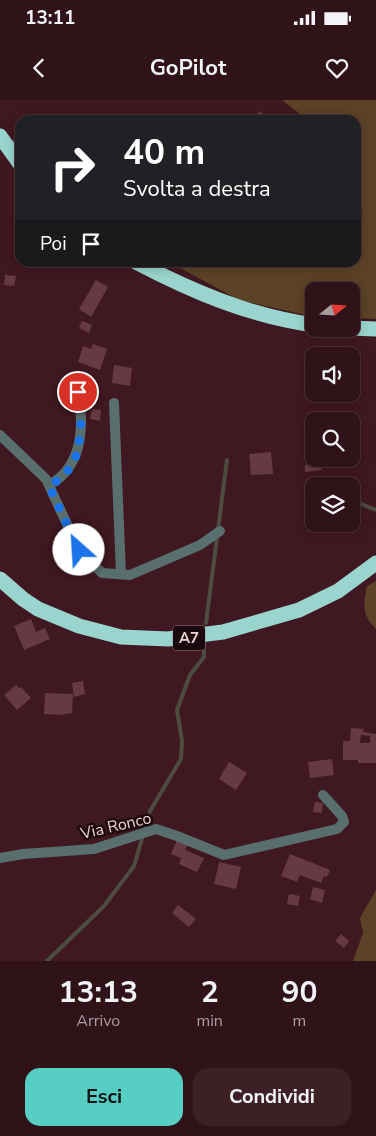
<!DOCTYPE html>
<html lang="it">
<head>
<meta charset="utf-8">
<style>
	:root { --surface:#301219; --page:#3c2026; --text:#f1f3f6; --muted:#a89ea2; --line:#4b3238; --accent:#56cec4 }
	body { margin:0; font-family:"Nunito Sans",sans-serif; background:var(--page); color:var(--text); height:100vh; display:flex; flex-direction:column; font-size:19px; white-space:nowrap }
	* { box-sizing:border-box; margin:0 }
	p { font-size:16px; color:var(--muted) }
	.icon { flex:none; width:28px; height:28px; fill:none; stroke:currentColor; stroke-width:2; stroke-linecap:round; stroke-linejoin:round }
	.map { position:relative; height:861px; overflow:hidden }
	.sheet { display:flex; flex-direction:column; background:var(--surface); flex:1 }
	.sheet>* { flex:none }
	.guide { position:absolute; left:15px; top:15px; width:346px; height:152px; border-radius:15px; box-shadow:0 2px 12px #0003,0 0 0 1px var(--line); background:#202124; color:#fff; overflow:hidden }
	.needle { width:32px; rotate:72deg }
	.fabs { position:absolute; left:305px; top:182px; display:grid; gap:10px }
	.fabs a { display:grid; place-items:center; width:55px; height:55px; border-radius:10px; background:var(--surface); box-shadow:0 2px 12px #0003,0 0 0 1px var(--line); font-size:25px }
	.pin { position:absolute; display:grid; place-items:center; width:42px; height:42px; color:#fff; margin:-21px; border:2px solid #fff; border-radius:50%; box-shadow:0 1px 5px #0007 }
	.me { position:absolute; width:55px; margin:-28px; rotate:334deg; stroke-linejoin:round; filter:drop-shadow(0 0 4px #0008) }
	.turn { display:flex; align-items:center; gap:18px; height:105px; padding:0 25px; font-size:22px }
	.turn .icon { width:65px; height:65px; stroke-width:2.5 }
	.turn b { display:block; font-size:35px; line-height:42px }
	.then { display:flex; align-items:center; height:48px; padding:0 25px; background:#0003; gap:10px; font-size:19px }
	.eta { display:flex; justify-content:space-evenly; align-items:center; height:85px; text-align:center }
	.eta b { font-size:30px; font-weight:700; line-height:35px }
	.button { display:flex; gap:10px; margin-top:auto; padding:10px 25px }
	.button a { flex:1; height:58px; border-radius:15px; background:var(--accent); color:#111; font-size:20px; font-weight:700; line-height:58px; text-align:center }
	.button a+a { background:var(--page); color:var(--text) }
	.status { display:flex; justify-content:space-between; align-items:center; height:35px; padding:0 25px; background:var(--surface); direction:ltr }
	.status svg { height:14px; fill:currentColor }
	header { display:flex; justify-content:space-between; align-items:center; height:65px; padding:0 25px; background:var(--surface); font-size:22px; font-weight:700 }
	.map>svg:first-child { display:block }
	.green { fill:#5c4226 }
	.lines { fill:none; stroke-linecap:round; stroke-linejoin:round }
	.stream { stroke:#4d4c40; stroke-width:4 }
	.building { fill:#663a42; fill-rule:evenodd }
	.minor { stroke:#586f6d; stroke-width:10 }
	.motorway { stroke:#99d5ce; stroke-width:15 }
	.route { stroke:#1a73e8; stroke-width:9; stroke-dasharray:0 16.2 }
	.labels { text-anchor:middle; dominant-baseline:central; stroke-width:5; stroke-linejoin:round; paint-order:stroke }
	.shield { fill:#1b0a0d; stroke:#ad9599; stroke-width:1 }
	.shield-label { font-size:15px; font-weight:bold; fill:#ecd1d5 }
	.street-label { font-size:16px; fill:#ecd1d5; stroke:#1b0a0d }
</style>
</head>
<body>
<div class="status"><b>13:11</b><svg viewBox="0 0 49 12"><path d="M0 12V9h3v3zM5 12V6h3v6zM10 12V3h3v9zM15 12V0h3v12zM26 1h20v11H26zM47 4h2v5h-2z"/></svg></div>
<header><svg class="icon" aria-label="back" viewBox="0 0 24 24"><path d="M15 5l-7 7 7 7"/></svg>GoPilot<svg class="icon" aria-label="heart" viewBox="0 0 24 24"><path d="M12 20l-8-8c-3-5 5-10 8-4 3-6 11-1 8 4z"/></svg></header>
<div class="map">
<svg width="376" height="861" viewBox="0 0 376 861">
	<rect width="100%" height="100%" fill="#401821"/>
	<!-- green -->
	<path class="green" d="M282,0h94v219l-25,-1v-27h-37v25h-4l-71,-16 -68,-37 185,-1v-42l7,-10 -7,-16v-74h-48z
		M376,481v48c-14,-14 -13,-24 -9,-43z
		M376,790v71h-23l10,-28 -3,-15z"/>
	<g class="lines">
		<!-- stream -->
		<path class="stream" d="M10,43l7,-2 3,1
			M351,392l10,12 15,6
			M206,523l21,-163
			M47,861l57,-55 30,-40 16,-55 31,-52 1,-18 -5,-31 13,-35 14,-18v-8"/>
	</g>
	<!-- building -->
	<path class="building" d="M259,11l14,9h-20z
		M5,175l11,1 -2,10 -10,-1z
		M96,180l12,7 -17,30 -12,-8z
		M82,221l10,4 -3,8 -10,-5z
		M93,244l14,5 -7,21 -22,-8 5,-16 8,3z
		M114,265l18,3 -2,18 -18,-3z
		M92,309l9,1 -1,11 -10,-2z
		M271,352l2,22 -22,1 -2,-21z
		M321,363l1,7 -17,2v-7z
		M31,519l5,13 9,-4 5,11 -26,11 -10,-24z
		M83,581l2,13 -11,3 -2,-14z
		M16,585l3,3 2,-1 10,11 -14,12 -13,-15z
		M45,593l28,1 -1,19 -12,2 -16,-1z
		M351,628l13,1 -1,3 13,2v29h-18v-3h-15v-19h7zM361,635l9,1v7h-12l2,-1z
		M332,659l2,16 -24,3 -2,-16z
		M229,662l18,11 -11,17 -17,-11z
		M315,702l8,1 -1,10 -9,-1z
		M177,740l11,5 -3,5 19,8 -7,14 -18,-8 2,-6 -10,-4z
		M290,754l40,16 -3,7 -3,-1 -3,7 -21,-8 -3,7 -16,-6z
		M219,762l22,5 -5,22 -22,-5z
		M313,787l12,3 -3,13 -12,-4z
		M289,794l11,2 -2,10 -11,-2z
		M178,805l18,14 -7,8 -17,-14z
		M341,834l8,7 -5,7 -9,-7z"/>
	<g class="lines">
		<!-- minor -->
		<path class="minor" d="M114,303l7,171
			M0,335l46,44 33,71 23,23 28,2 70,-30 20,-14
			M49,385c37,-20 36,-67 26,-104
			M0,758l23,-4 71,-5 62,-20 21,7 47,19 113,-26 7,-7 -2,-6 -19,-21"/>
		<!-- motorway -->
		<path class="motorway" d="M0,36l20,28
			M136,162c57,30 114,54 178,63
			M351,228l25,1
			M0,479l23,20 15,10 41,17 42,11 47,2 55,-7 76,-22 39,-19 38,-28"/>
	</g>
	<g class="lines">
		<!-- route -->
		<path class="route" d="M78,292c4,18 4,52 -4,69 -5,11 -15,19 -25,25l30,64"/>
	</g>
	<g class="labels">
		<!-- shield labels -->
		<rect class="shield" x="173" y="525.5" width="32" height="25" rx="4"/>
		<g class="shield-label">
			<text x="189" y="538">A7</text>
		</g>
		<!-- street labels -->
		<g class="street-label">
			<text transform="translate(116 726) rotate(-13)">Via Ronco</text>
		</g>
	</g>
</svg>
<div class="fabs">
<a><svg class="needle" viewBox="-14 -14 28 28"><path d="M0-13l5 13h-10z" fill="#e53935"/><path d="M0 13l5-13h-10z" fill="#a89ea2"/></svg></a>
<a><svg class="icon" aria-label="sound" viewBox="0 0 24 24"><path d="M4 9h4l5-4v14l-5-4H4zM17 9q2 3 0 6"/></svg></a>
<a><svg class="icon" aria-label="search" viewBox="0 0 24 24"><circle cx="10" cy="10" r="6"/><path d="M15 15l6 6"/></svg></a>
<a><svg class="icon" aria-label="layers" viewBox="0 0 24 24"><path d="M12 4l9 5-9 5-9-5zM3 14l9 5 9-5"/></svg></a>
</div>
<div class="pin" style="left:78px;top:292px;background:#d93025"><svg class="icon" aria-label="arrive" viewBox="0 0 24 24"><path d="M6 21V4h12l-3 4 3 4H6"/></svg></div>
<svg class="me" style="left:79px;top:450px" viewBox="-20 -20 40 40"><circle r="19" fill="#fff"/><path d="M0-13L10 11 0 6-10 11z" fill="#1a73e8"/></svg>
<div class="guide">
<div class="turn"><svg class="icon" aria-label="right" viewBox="0 0 24 24"><path d="M7 20v-9h11M14 6l5 5-5 5"/></svg><div><b>40 m</b>Svolta a destra</div></div>
<div class="then">Poi<svg class="icon" aria-label="arrive" viewBox="0 0 24 24"><path d="M6 21V4h12l-3 4 3 4H6"/></svg></div>
</div>
</div>
<section class="sheet">
<div class="eta">
<div><b>13:13</b><p>Arrivo</p></div>
<div><b>2</b><p>min</p></div>
<div><b>90</b><p>m</p></div>
</div>
<div class="button"><a>Esci</a><a>Condividi</a></div>
</section>
</body>
</html>
